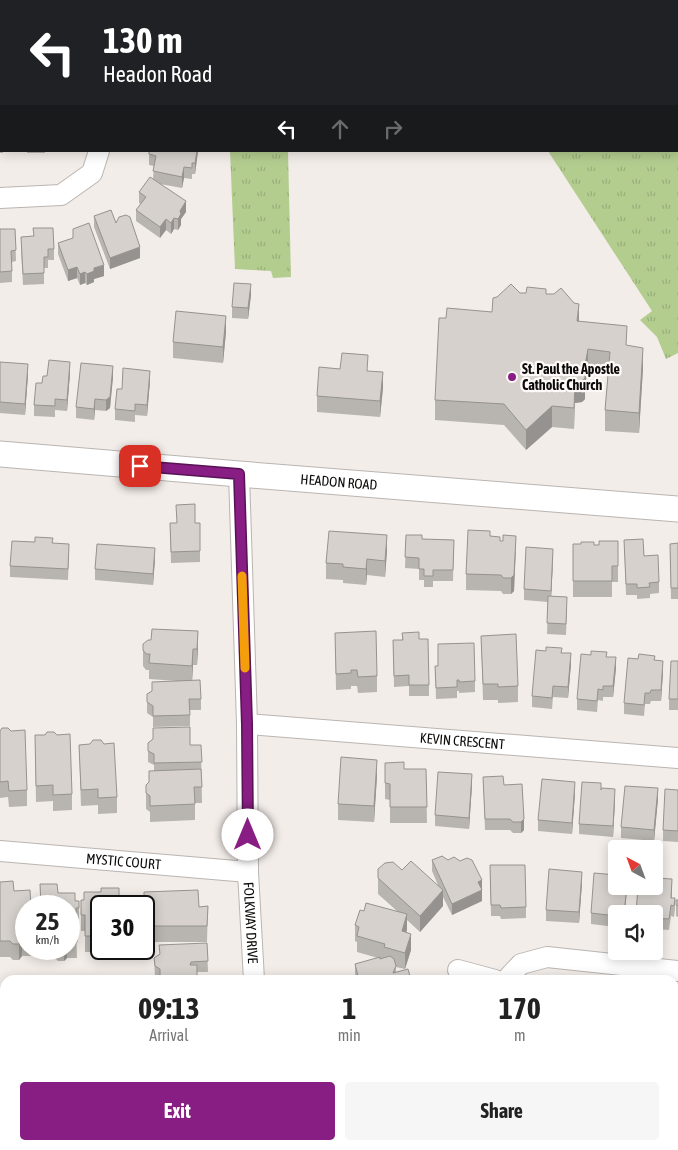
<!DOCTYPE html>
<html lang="en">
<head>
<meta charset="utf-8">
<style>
	:root { --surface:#fff; --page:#f6f6f6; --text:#222; --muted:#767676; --accent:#881d83 }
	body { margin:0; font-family:"Asap Condensed",sans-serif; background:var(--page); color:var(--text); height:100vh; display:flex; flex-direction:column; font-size:19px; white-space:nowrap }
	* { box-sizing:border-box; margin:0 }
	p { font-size:16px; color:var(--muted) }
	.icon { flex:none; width:28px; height:28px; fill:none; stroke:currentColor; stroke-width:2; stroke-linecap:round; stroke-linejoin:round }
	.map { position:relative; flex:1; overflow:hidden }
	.panel { position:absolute; left:0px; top:975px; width:679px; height:175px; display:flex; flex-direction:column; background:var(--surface); border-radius:15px 15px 0 0; box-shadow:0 2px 12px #0003 }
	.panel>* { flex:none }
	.guide { position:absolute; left:0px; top:0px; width:679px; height:152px; box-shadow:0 2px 12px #0003; background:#202124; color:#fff; overflow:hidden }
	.needle { width:32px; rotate:319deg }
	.controls { position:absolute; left:608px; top:840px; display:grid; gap:10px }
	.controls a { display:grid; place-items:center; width:55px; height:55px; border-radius:5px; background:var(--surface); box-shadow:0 2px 12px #0003; font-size:25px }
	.speed { position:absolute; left:15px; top:895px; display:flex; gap:10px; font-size:25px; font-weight:700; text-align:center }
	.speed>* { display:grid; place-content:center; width:65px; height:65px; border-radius:50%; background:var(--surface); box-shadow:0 2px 12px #0003; line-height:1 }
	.speed small { font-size:12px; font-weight:400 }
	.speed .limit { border:2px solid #111; border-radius:8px; background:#fff; color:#111 }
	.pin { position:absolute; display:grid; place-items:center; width:42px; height:42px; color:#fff; margin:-21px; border-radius:10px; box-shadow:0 2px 8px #0006 }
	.me { position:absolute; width:55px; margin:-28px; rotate:0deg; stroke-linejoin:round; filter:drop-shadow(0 0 4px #0008) }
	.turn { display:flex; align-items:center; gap:18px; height:105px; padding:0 20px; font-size:22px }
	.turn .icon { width:65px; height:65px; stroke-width:2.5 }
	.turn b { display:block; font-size:35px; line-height:42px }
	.lanes { display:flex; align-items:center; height:48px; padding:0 20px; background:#0003; justify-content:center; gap:25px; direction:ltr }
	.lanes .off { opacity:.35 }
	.eta { display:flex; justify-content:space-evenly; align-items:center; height:85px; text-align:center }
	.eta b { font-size:30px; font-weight:700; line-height:35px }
	.button { display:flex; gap:10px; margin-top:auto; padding:10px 20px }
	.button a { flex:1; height:58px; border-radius:5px; background:var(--accent); color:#fff; font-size:20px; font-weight:700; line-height:58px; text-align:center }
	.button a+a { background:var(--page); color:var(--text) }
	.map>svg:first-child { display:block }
	.grass { fill:url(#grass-tufts) }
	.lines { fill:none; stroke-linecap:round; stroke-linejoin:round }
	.minor-casing { stroke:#bab5b1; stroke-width:22 }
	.tertiary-casing { stroke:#bab5b1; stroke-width:27 }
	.minor { stroke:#fff; stroke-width:20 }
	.tertiary { stroke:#fff; stroke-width:25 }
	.wall { fill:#b8b4af }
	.shaded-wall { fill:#96928f }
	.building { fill:#d6d1cc; stroke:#96928f }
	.route-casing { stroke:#581355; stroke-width:12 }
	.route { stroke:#881d83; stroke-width:9 }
	.slow { stroke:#f59e0b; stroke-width:9 }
	.poi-dot { fill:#881d83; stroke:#fffaf7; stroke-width:2 }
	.labels { text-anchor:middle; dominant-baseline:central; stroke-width:4.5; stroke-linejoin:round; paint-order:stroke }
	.poi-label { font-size:14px; font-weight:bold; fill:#0d0b0a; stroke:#fffaf7; text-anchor:start }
	.street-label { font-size:14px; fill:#0d0b0a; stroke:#fffaf7 }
</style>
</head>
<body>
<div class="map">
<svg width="678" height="1150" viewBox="0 0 678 1150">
	<defs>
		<pattern id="grass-tufts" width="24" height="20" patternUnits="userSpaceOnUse" patternTransform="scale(1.25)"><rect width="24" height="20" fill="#b3cd8f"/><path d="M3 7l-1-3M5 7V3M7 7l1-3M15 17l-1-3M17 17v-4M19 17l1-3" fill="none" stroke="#99af7a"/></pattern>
	</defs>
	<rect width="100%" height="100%" fill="#f3ede9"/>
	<!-- grass -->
	<path class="grass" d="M450,0h228v353l-12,6 -9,-22 -17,-17 12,-9 -104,-160h130v-150z
		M230,151h58l3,126 -18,1 -2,-7 -36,-2z
		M281,1145h65v5h-65z"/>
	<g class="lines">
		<defs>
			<g id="minor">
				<path d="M98,0v1"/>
				<path d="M0,198l61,-3 31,-22 7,-22"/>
				<path id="s1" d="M239,474l8,250 1,148 6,108"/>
				<path id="s2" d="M247,724l431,34"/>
				<path id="s3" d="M0,851l248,21"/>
				<path d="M458,970l37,10"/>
				<path d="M506,980l15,-16 26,-7 131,14"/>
				<path d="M0,1145l75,5"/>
				<path d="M257,1145v5"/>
				<path d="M498,1150v-5"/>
			</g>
			<g id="tertiary">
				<path id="s4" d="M0,454l239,20 439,35"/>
			</g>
		</defs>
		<!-- minor casing -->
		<use href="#minor" class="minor-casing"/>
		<!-- tertiary casing -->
		<use href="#tertiary" class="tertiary-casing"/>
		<!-- minor -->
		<use href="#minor" class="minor"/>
		<!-- tertiary -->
		<use href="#tertiary" class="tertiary"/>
	</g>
	<!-- wall -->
	<path class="wall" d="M7,0h46v1h-46z
		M142,0h53v1h-53z
		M0,99h1v52h2v2h-3z
		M27,151h18v2h-18z
		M198,151l-3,23h-3v5l-8,-1 -2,10 -22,-4 26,28 -5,7v6l-3,5 -4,-1 -3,5 -5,-4 -6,8 -24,-17v-11l5,-6 -2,-1v-11l14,-13 1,-13 -5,-1v-11z
		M94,216l22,7 24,35 -30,11 -16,-42z
		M0,229h15l1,32 -4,1v20l-12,1z
		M73,229l31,47 -10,3v3l-7,3 -2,-2 -5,2 -3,-7 -9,3 -10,-27v-11l15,-5z
		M33,236l21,13v11h-6v8h-4v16l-21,1 -2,-37z
		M520,293l26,1 33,27 48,25 16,22 -4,65 -34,-2v-21l3,-38 -20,-2 -2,10 -1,1v18l-3,3 -7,1 -1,26 -22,-2 -26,23 -22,-25 -69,-5v-20l11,-82 46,-6z
		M251,295l-3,24 -16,-1v-11z
		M226,332l-3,31 -50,-5v-16z
		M0,362l28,13 -3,40 -25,-2z
		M368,371l15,17 -3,29 -63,-5v-16z
		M70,373l-3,38 -12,-1v7l-21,-1v-11l8,-22z
		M113,377l-3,31 -4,3 -11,-1 -1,10 -18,-2v-11z
		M150,381l-3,35 -12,-1v7l-20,-2v-11l7,-20z
		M170,523h30v39l-29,1z
		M406,535l16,4 32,1 -1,41h-20v6h-9v-7h-5v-11l-14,-1z
		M490,536l10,5 16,11 -2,39 -3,3h-8l-2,-3 -35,-1v-16z
		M624,540l20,16 15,26v11l-9,1v4l-13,1v-4h-11z
		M618,541v41h-6v15h-39v-53l26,1z
		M53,543l16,12 -1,25 -58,-3v-11z
		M678,543v56h-7l-1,-55z
		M387,551l-2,26 -18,-2 -1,10 -23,-2v-3l-17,-1v-16z
		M155,559l-2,26 -58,-5v-11z
		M553,559l-2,38 16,11 -1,27 -19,-1 1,-32 -24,-2v-11z
		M335,633l42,43v16l-19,1 -1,-7h-6v3l-15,1z
		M402,633l17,6 10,46v11h-20v-10l-15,1 -1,-47h9z
		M481,636l37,50v16l-20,1v-3h-15z
		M143,644l55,3 -1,18h-4l-1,16 9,18v11h-11v16l-37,1v-10l-6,-4v-19l30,-13 -28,-2v-9h-3l-3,-4z
		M562,653l9,11 -3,34 -15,-1 -1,12 -20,-2v-11z
		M607,657l9,11 -3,29h-10v4l-5,-1 -1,12 -20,-2v-11z
		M655,660l8,12 -2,29h-10l-1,3h-5l-1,12 -20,-2v-11z
		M678,661v49h-9v-11z
		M435,666h3l37,15v11l-16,1v-2h-2v7l-21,1z
		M153,728l37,17h11l1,58h-7v17l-45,2v-10l-4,-3v-24l3,-3 5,-11v-6l-6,-3v-19l5,-4z
		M0,731l27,59v16l-18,1 -1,-10 -8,1z
		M35,735l37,59v16l-19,1v-10l-17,1z
		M79,745l38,52v16l-19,1v-9l-17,1z
		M385,763l19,6h22l1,54h-37v-23l-5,-1z
		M377,776l-3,46 -36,-2v-16z
		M483,777l21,8 18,-1 2,46 -3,3h-8l-3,-3h-25z
		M472,785l-3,44 -34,-3v-11z
		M601,790l14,10 -2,37 -34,-3v-10z
		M678,790v52l-15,-1v-11z
		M575,793l-3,41 -34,-3v-11z
		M658,799l-4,42 -33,-3v-11z
		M432,860l50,20v21l-30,14 -9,-18v9l-23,26 -13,-12 -1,12 5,18 -6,19 -9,-2v5l15,8h-56v-16l23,-6 -21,-6v-10l-2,-1v-16l9,-14h33l-19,-17v-16l24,-8 36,15 -6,-14z
		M490,865l36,42v11l-25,1 -1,-3h-9z
		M0,882l14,9 12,15v43h6v7h-10l-3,4h-6l-3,-3h-10z
		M582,883l-3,40 -33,-2v-11z
		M40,884l35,17 4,7v16h-3l1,34h-10l-3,3h-6l-3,-3 -13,1v-10h27v-43h-29z
		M627,886l-11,28v13l-25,-3v-11z
		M672,890v8h3v11l-1,8 -3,-1 -2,14 -15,-1v-15z
		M144,892l55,15 9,-1 -1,36h-62l1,-22h-2z
		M81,900l20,6v43h19v3h-12v3l-4,4h-7l-4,-3v-4h-8v-21h-4z
		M678,900v17l-2,-1v-11z
		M207,943l1,29h-11v8h-37l-5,-3 -1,-19z
		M674,1019l4,1v40h-4z
		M0,1027l2,9 3,1v54h-3l-1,9 -1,-1z
		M674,1094h4v56h-13v-2l-15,-1v-2h24z
		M564,1145h19v2z
		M594,1145h47v1h-11v4h-11l-25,-2z"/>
	<!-- shaded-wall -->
	<path class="shaded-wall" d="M197,151h1l-3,23v-11z
		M184,167v11l-2,10v-11z
		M186,201v11l-5,7v6l-3,5v-11l2,-8z
		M174,218v11l-3,5v-11z
		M166,219v11l-6,8v-11z
		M140,247v11l-30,11v-11z
		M104,265v11l-10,3v3l-7,3v-11l7,-6z
		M77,267v11l-9,3v-11z
		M85,272v11l-5,2v-11z
		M251,284v11l-3,24v-11z
		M579,304v21l-2,-4z
		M226,316v16l-3,31v-16z
		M643,348v20l-4,65v-20z
		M588,349v21l-2,10 -1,1v18l-3,3 -7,1 -1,26 1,-46 6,-18z
		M70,362v11l-3,38v-11z
		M28,364v11l-3,40v-11z
		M113,366v11l-3,31 -4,3v-11z
		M150,371v10l-3,35v-11z
		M383,372v16l-3,29v-16z
		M95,399v11l-1,10v-11z
		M552,406v21l-26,23v-20z
		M387,535v16l-2,26v-16z
		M516,536l-2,55 -3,3v-16z
		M155,548v11l-2,26v-11z
		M553,549v10l-2,43v-11z
		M367,559v16l-1,10v-16z
		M198,631v16l-1,18v-16z
		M193,649v16l-1,17v-16z
		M571,653v11l-3,34v-11z
		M616,657v11l-3,29v-11z
		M663,661v11l-2,29v-11z
		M377,760v16l-3,46v-16z
		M472,774v11l-3,44v-11z
		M575,782v11l-3,41v-11z
		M658,788v11l-4,42v-11z
		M615,789v11l-2,37v-11z
		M524,819v11l-3,3v-11z
		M582,872v11l-3,40v-11z
		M482,880v21l-30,14v-11l26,-22z
		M627,886l-2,28h-1z
		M443,890v16l-23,26v-16z
		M407,914v16l-5,17v-16z
		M411,934v16l-6,19v-16z
		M22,940v16l-3,4v-16z
		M64,949h3v9l-3,3z
		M104,949h4v6l-4,4z
		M2,1075v16l-1,9v-16z"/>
	<!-- building -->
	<path class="building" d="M8,0h34v1h-34z
		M152,0h35l1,1h-36z
		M0,99h1v43h-1z
		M149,151h48l-2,12h-3v5l-8,-1 -2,10 -29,-6 3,-15 -7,-2z
		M150,177l36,24 -6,10 1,3 -3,5 -4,-1 -3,5 -5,-4 -6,8 -24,-17 10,-13 -7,-5z
		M111,210l5,13 3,-6 7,-2 4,2 10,30 -30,11 -16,-42z
		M89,223l15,42 -10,3v3l-7,3 -2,-2 -5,2 -3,-7 -9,3 -10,-27 15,-5v-9z
		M33,228h20l1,21h-6v8h-4v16l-21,1 -2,-37 13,-1z
		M0,229h15l1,21 -5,1 1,20 -12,1z
		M234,283l17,1 -3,24 -16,-1z
		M511,284l9,9h6l1,-6 19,2v5h8l7,-6 13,15 5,1 -2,17 50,5 -1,19 17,3 -4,65 -34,-3 5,-58 -22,-3 -2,11 -5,5v4l4,3v6l-3,3 -7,2 -1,25 -22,-2 -26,24 -22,-26 -69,-4 4,-82h7l1,-10 45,4 1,-14 4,-1z
		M176,311l50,5 -3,31 -50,-5z
		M342,353l26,2 -1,16 16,1 -3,29 -63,-5 2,-29 21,2z
		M49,360l21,2 -3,38 -12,-1v7l-21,-1 2,-22h6l1,-7h4z
		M0,362l28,2 -3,40 -25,-2z
		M81,363l32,3 -3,31 -4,3 -11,-1 -1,10 -18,-2z
		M123,368l27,3 -3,34 -12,-1v7l-20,-2 2,-20h5z
		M195,504v19h5v28l-29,1 -1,-29h7l-1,-18z
		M468,530l22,1v5l10,1v4h3v-6l13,1 -2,39 -3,3h-8l-2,-3 -35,-1z
		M329,531l58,4 -2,26 -18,-2 -1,10 -23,-2v-3l-17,-1z
		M406,535h16v4l32,1 -1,30h-20v6h-9v-7h-5v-11l-14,-1z
		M35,537l18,1 -1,5 17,1 -1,25 -58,-3 2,-25 23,1z
		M643,539l1,17 14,-1 1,27 -10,1 1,4 -13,1v-4h-11l-2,-44z
		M599,541h19v25h-6v15h-39v-37h8v-2h13v3h5z
		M678,543v45h-7l-1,-44z
		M97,544l58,4 -2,26 -58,-5z
		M526,547l27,2 -2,42 -27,-2z
		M548,596l19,1 -1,27 -19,-1z
		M152,629l46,2 -1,18h-4l-1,17 -43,-3 1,-9h-4l-3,-4v-6l5,-4h3z
		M376,631l1,45 -19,1 -1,-7h-6v3l-15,1 -1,-41z
		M419,632v7h9l1,46h-20v-10l-15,1 -1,-36h10l-1,-7z
		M516,634l2,52 -20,1v-3h-15l-2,-48z
		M474,643l1,38 -16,1v-2h-2v7l-21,1 -1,-22h3v-22z
		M546,647l16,1 -1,5h10l-3,34 -15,-1 -1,12 -20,-2 4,-46 10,1z
		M591,651l16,1 -1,5h10l-3,29h-10v4l-5,-1 -1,12 -20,-2 4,-45 10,1z
		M639,654l16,2 -1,4 9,1 -2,29h-10l-1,3h-5l-1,12 -20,-2 4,-45 10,1z
		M671,661h7v38h-9z
		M200,680l1,19h-12l1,16 -37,1v-10l-6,-4v-8l5,-3v-9z
		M190,727v18h11l1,17 -48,1v-9l-6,-3v-8l5,-4v-11z
		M2,728h6l3,3 14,-1 2,60 -18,1 -1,-10 -8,1v-51z
		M47,732h7l3,3 13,-1 2,60 -19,1v-10l-17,1 -1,-51h10z
		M93,740h8l3,4 10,-1 3,54 -19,1v-9l-17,1 -2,-45 11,-1z
		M341,757l36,3 -3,46 -36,-2z
		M404,762v7h22l1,38h-37v-23l-5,-1v-20z
		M201,769l1,18h-8l1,17 -45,2v-10l-4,-3v-8l3,-3v-11z
		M438,772l34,2 -3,44 -34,-3z
		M503,776l1,9 18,-1 2,35 -3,3h-8l-3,-3h-25l-2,-42z
		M542,779l33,3 -3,41 -34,-3z
		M582,782l19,1v7l1,-2 13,1 -2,37 -34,-2z
		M625,786l33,2 -4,42 -33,-3z
		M665,789l13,1v41l-15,-1z
		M442,856l6,4 6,-3 6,4 7,-3 5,2 10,20 -4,2 4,8 -30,14 -20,-44z
		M411,861l32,29 -23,26 -42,-38v-9l7,-6 8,-1 9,8z
		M490,865h35l1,42 -25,1 -1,-3h-9z
		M549,869l33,3 -3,40 -33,-2z
		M594,873l22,2v11h11l-3,28h-8v2l-25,-3z
		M654,878l18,1 -1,19h4l-1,8 -3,-1 -2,14 -15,-1v-4h-18l2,-28h16z
		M13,881l1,10 16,-1 1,16h-5v34h-4l-3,4h-6l-3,-3h-10v-59z
		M40,884h17l1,9h17v8h4v7h-3l1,34h-8v-36h-28z
		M101,888h18v18h-18v37h-4l-4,-3v-4h-8v-21h-4v-15h3v-8h17z
		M198,890l1,17 9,-1 -1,20h-62l1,-6h7v-4l-3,-3 -1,-9h-5v-12z
		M676,900h2v6l-2,-1z
		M366,903l41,11 -5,17 9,3 -6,19 -21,-6 1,-3 -28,-8 2,-9 -4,-2 5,-15 4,1z
		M207,943l1,18 -17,1 -1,3h7v14l-37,1v-11l-5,-3 -1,-8 6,-4 -1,-9z
		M390,956l4,3 2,7 -3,7 15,-4 3,11h-52l-4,-16 25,-7v2z
		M674,1019l4,1v29h-4z
		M0,1027h2l-1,9 4,1v38h-3l-1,9 -1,-1z
		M674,1094h4v44h-4z
		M419,1145h38l-1,5h-37z"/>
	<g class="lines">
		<defs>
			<path id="route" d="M140,466l99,8 8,250 1,111"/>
		</defs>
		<!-- route casing -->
		<use href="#route" class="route-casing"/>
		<!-- route -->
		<use href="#route" class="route"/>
		<!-- slow -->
		<path class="slow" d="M242,576l3,92"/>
	</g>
	<!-- markers -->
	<circle class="poi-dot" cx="512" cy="377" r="5"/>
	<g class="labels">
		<!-- poi labels -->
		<g class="poi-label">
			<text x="522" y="369">St. Paul the Apostle<tspan x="522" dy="16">Catholic Church</tspan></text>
		</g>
		<!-- street labels -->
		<g class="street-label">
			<text stroke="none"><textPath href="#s4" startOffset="340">HEADON ROAD</textPath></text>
			<text stroke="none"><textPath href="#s2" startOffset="216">KEVIN CRESCENT</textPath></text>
			<text stroke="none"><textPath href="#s3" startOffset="124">MYSTIC COURT</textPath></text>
			<text stroke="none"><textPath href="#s1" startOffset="449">FOLKWAY DRIVE</textPath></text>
		</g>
	</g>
</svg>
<div class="controls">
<a><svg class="needle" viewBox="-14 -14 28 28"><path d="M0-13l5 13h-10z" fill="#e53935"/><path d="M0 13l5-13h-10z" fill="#767676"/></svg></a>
<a><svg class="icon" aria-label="sound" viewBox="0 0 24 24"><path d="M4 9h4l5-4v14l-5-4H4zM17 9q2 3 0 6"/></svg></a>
</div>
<div class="speed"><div>25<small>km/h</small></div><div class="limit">30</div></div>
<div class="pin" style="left:140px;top:466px;background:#d93025"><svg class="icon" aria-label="arrive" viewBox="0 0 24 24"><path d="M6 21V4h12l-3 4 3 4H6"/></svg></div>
<svg class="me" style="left:248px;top:835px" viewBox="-20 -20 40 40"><circle r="19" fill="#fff"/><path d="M0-13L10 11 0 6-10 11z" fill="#881d83"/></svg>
<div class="guide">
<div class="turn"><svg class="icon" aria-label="left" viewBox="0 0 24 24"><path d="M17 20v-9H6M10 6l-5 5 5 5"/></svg><div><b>130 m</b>Headon Road</div></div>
<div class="lanes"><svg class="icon" aria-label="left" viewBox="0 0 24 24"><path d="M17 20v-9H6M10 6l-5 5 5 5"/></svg><svg class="icon off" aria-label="ahead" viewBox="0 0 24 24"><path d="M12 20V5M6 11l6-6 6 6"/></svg><svg class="icon off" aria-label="right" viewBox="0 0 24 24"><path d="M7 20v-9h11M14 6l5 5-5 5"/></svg></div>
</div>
<section class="panel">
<div class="eta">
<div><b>09:13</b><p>Arrival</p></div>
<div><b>1</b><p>min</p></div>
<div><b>170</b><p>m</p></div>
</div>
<div class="button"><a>Exit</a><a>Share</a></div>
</section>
</div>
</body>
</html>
